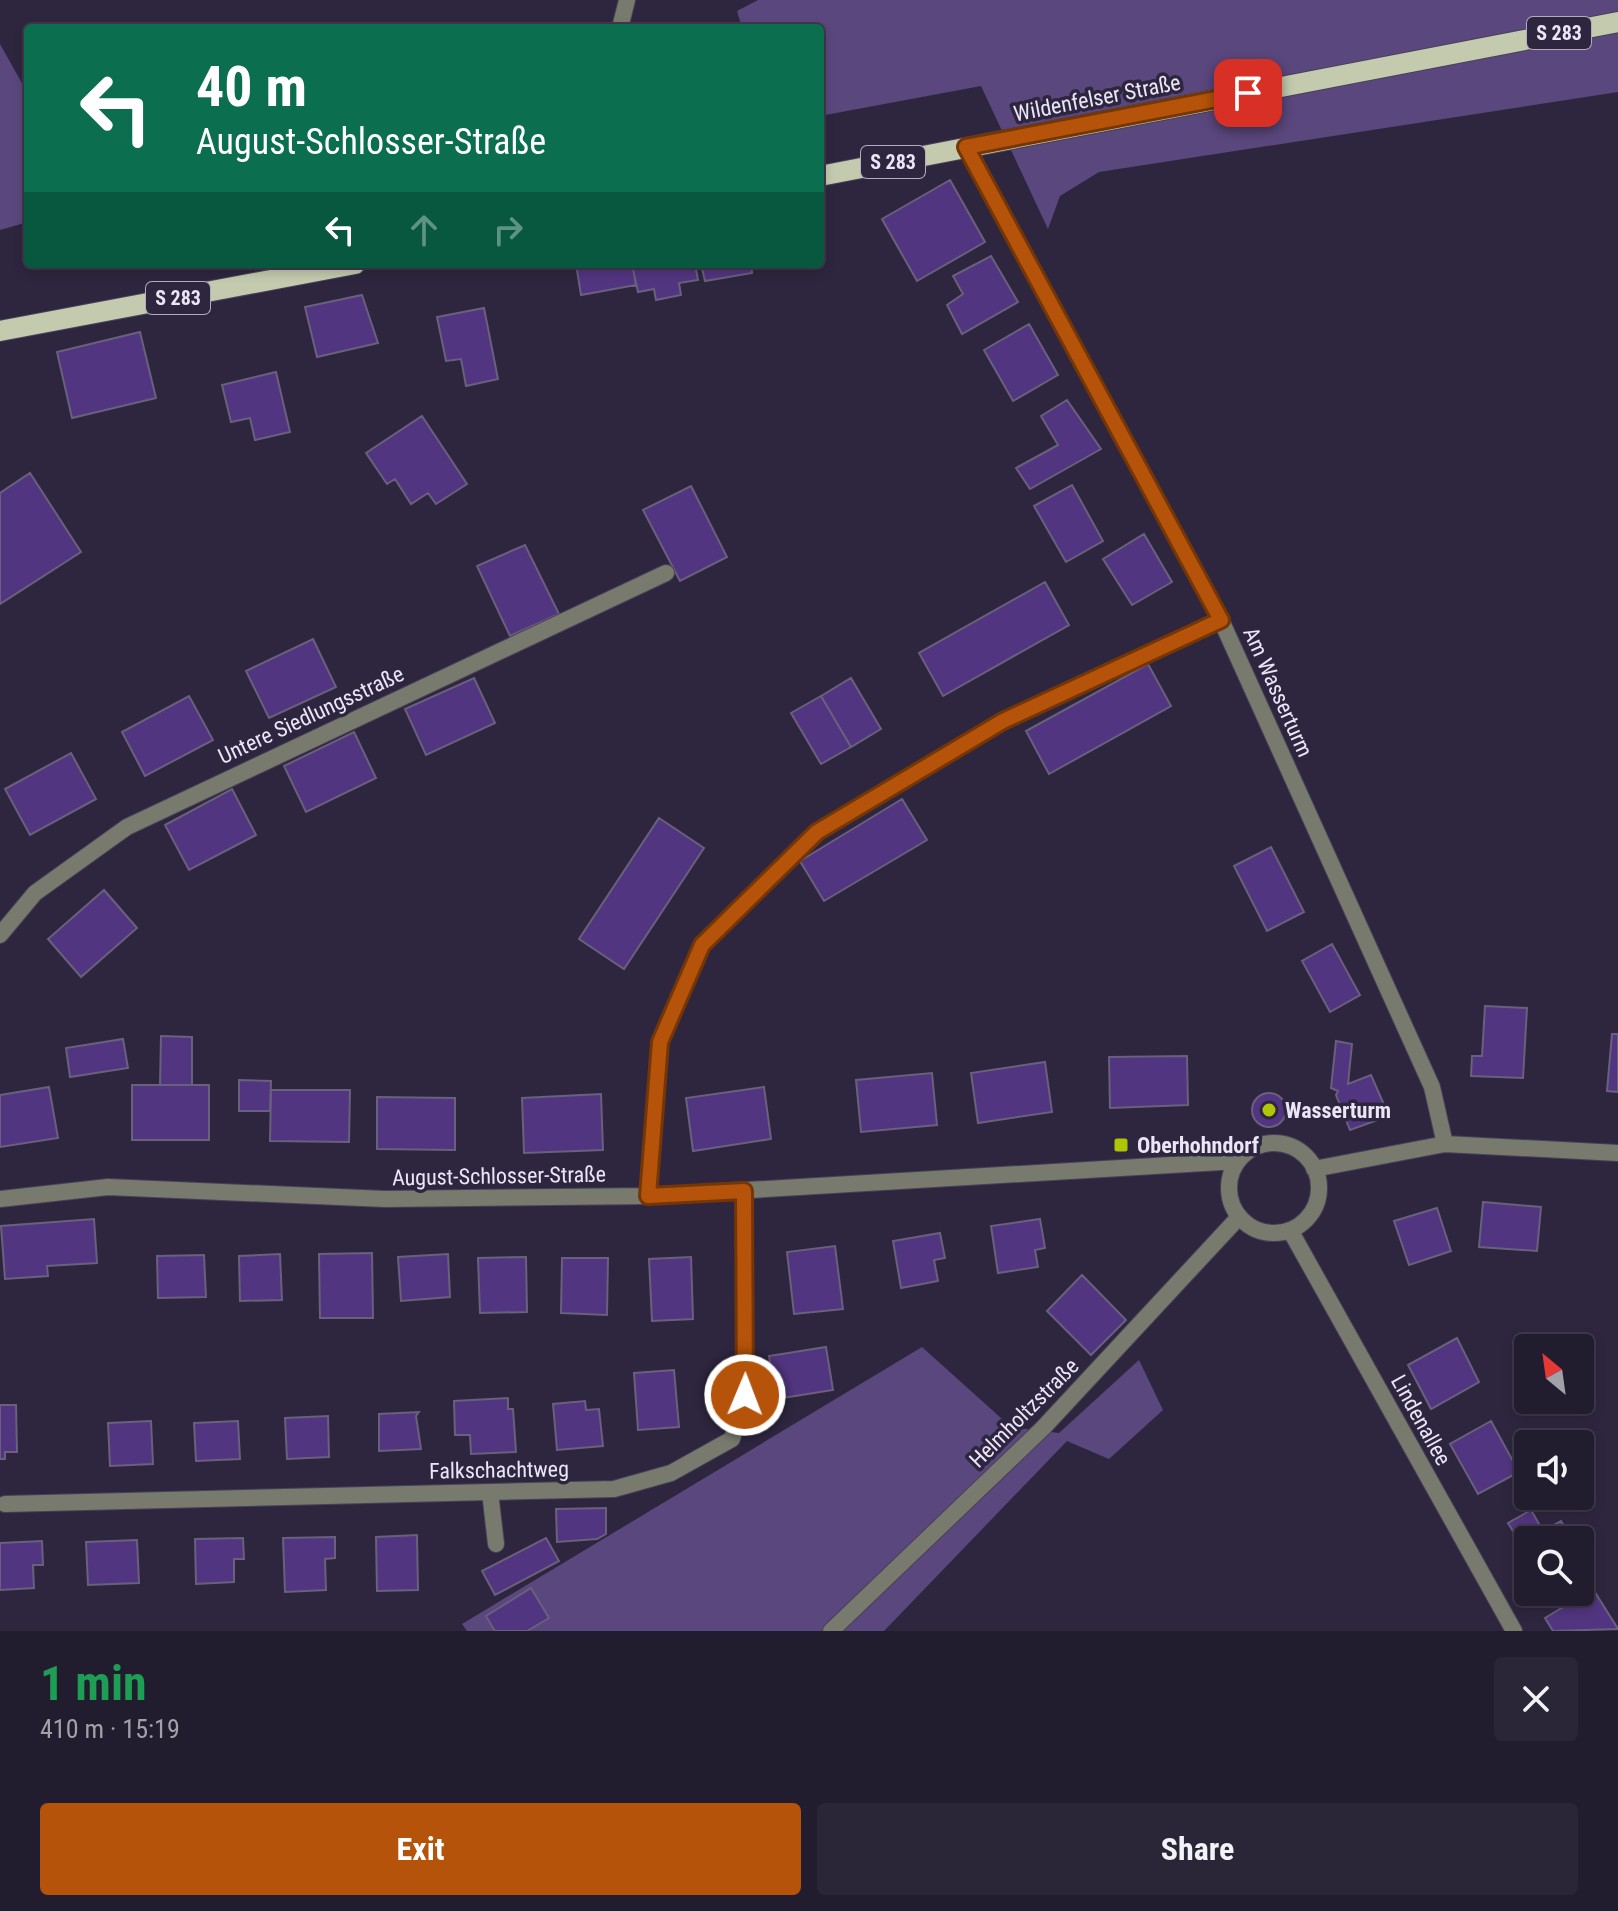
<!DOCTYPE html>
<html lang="en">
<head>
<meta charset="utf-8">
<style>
	:root { --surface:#221c2f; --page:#2a2537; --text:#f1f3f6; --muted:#a2a1aa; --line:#3f3a4b; --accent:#b45309 }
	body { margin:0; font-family:"Roboto Condensed",sans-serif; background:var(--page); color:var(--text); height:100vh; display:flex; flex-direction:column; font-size:30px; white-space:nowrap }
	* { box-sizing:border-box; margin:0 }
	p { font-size:26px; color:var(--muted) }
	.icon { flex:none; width:44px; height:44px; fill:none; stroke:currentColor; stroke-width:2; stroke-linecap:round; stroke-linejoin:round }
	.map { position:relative; height:1631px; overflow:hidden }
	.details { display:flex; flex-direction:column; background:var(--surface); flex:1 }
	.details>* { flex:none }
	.banner { position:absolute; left:24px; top:24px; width:800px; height:244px; border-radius:8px; box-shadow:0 4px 12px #0003,0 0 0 2px var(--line); background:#0b6e4f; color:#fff; overflow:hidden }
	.needle { width:52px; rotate:331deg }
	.buttons { position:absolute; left:1514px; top:1334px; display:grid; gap:16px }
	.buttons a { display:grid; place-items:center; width:80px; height:80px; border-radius:8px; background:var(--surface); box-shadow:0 4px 12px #0003,0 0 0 2px var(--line); font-size:40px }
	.pin { position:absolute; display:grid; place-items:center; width:68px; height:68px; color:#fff; margin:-34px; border-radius:16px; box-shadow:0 4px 12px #0006 }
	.me { position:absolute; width:88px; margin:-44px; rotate:1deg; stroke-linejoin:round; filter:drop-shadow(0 0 6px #0008) }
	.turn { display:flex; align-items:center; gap:28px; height:168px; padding:0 40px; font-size:36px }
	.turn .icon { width:104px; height:104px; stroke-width:2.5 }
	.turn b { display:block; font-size:56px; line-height:68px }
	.lanes { display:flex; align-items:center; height:76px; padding:0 40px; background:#0003; justify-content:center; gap:40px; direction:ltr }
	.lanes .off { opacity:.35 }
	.round { display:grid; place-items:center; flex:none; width:84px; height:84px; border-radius:8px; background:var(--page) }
	.summary { display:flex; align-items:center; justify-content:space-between; height:136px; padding:0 40px }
	h1 { font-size:48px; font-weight:700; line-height:60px; color:#1e9e55 }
	.action { display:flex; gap:16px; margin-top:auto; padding:16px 40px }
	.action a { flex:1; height:92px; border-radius:8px; background:var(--accent); color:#fff; font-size:32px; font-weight:700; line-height:92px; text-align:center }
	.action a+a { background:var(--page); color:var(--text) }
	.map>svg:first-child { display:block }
	.green { fill:#5a477d }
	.building { fill:#523580; stroke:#68607c; stroke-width:2 }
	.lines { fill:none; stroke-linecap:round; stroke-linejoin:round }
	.service-casing { stroke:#484159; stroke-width:18 }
	.minor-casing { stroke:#484159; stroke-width:18 }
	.primary-casing { stroke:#484159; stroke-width:22 }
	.service { stroke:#777a6d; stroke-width:16 }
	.minor { stroke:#777a6d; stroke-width:16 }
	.primary { stroke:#c3caae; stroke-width:20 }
	.route-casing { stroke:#753606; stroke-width:20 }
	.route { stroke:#b45309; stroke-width:14 }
	.poi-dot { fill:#afc506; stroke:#2e263f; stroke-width:3 }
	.labels { text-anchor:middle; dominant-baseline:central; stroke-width:7; stroke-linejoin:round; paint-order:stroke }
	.shield { fill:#2e263f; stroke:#b2acc0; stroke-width:2 }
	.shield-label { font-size:20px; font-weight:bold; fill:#ebe6f7 }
	.street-label { font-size:22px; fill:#ebe6f7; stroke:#2e263f }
	.poi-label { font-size:22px; font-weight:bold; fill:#ebe6f7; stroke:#2e263f; text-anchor:start }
</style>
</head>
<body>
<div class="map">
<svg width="1618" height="1631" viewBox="0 0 1618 1631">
	<rect width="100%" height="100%" fill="#2e263f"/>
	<!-- green -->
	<path class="green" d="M758,0h860v92l-519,80 -39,24 -12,33 -67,-143 -161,30v-88h-78l-5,-17z
		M0,44l28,50v128l-28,8z
		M922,1347l89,80 48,6 80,-73 24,50 -54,49 -42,-18 -183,190h-417l-5,-7z"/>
	<!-- building -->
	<path class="building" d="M950,180l35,62 -68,39 -35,-62z
		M991,256l27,46 -56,32 -15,-29 16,-11 -10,-18z
		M576,264h56l4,21 -55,10z
		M632,264h63l3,16 -19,3 2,12 -25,5 -2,-11 -16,3z
		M701,264h50l1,9 -47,8z
		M362,295l16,48 -61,14 -12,-50z
		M484,308l14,71 -32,7 -5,-27 -15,2 -9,-44z
		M1029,324l29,51 -45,26 -29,-51z
		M140,332l16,66 -84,20 -15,-66z
		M276,372l14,60 -35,8 -5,-22 -19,4 -9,-37z
		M1067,400l34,49 -71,40 -14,-21 42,-23 -17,-29z
		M422,416l45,68 -31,20 -8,-11 -17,11 -16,-25 -8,5 -21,-31z
		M30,473l51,79 -81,52v-111z
		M1072,485l31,56 -37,21 -32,-56z
		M691,486l36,71 -47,24 -37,-71z
		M1144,534l28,48 -40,23 -29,-46z
		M525,545l34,69 -49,22 -33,-70z
		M1045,582l24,43 -126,71 -24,-43z
		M313,639l23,48 -67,31 -23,-47z
		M1148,664l23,42 -122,68 -23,-43z
		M474,678l21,45 -69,32 -21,-46z
		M851,678l30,51 -30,18 -30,-51z
		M189,696l24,44 -68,36 -23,-44z
		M821,696l30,51 -30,17 -30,-51z
		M354,732l22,46 -70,34 -22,-46z
		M71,753l25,46 -66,36 -25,-46z
		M232,789l24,46 -67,35 -24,-45z
		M902,799l25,41 -103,61 -24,-40z
		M659,818l45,30 -80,121 -45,-30z
		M1271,847l33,65 -37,19 -33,-65z
		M104,890l33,38 -56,49 -33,-38z
		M1332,944l28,51 -30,17 -28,-51z
		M1485,1006l42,2 -4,70 -52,-2 1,-20h10z
		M1612,1034h6v58l-11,-1z
		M161,1036l31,1v48h-32z
		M123,1039l5,29 -58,9 -4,-29z
		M1336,1041l16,3 -4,40 23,-9 18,41 -39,14 -14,-35 2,-4 -7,-3z
		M1187,1056l1,49 -78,3 -1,-51z
		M1045,1062l7,50 -74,11 -7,-50z
		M932,1073l5,52 -76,7 -5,-52z
		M239,1080l32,1 -1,30h-31z
		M132,1085h77v55h-77z
		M49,1087l9,51 -58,9v-52z
		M764,1087l7,52 -78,12 -7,-53z
		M271,1090h79l-1,52 -79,-1z
		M1252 1110a17 17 0 1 1 34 0a17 17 0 1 1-34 0Z
		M601,1094l2,56 -79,3 -2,-55z
		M377,1097l78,1v52l-78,-1z
		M1483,1202l58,5 -4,44 -58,-4z
		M1437,1208l14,43 -42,14 -15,-44z
		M94,1219l3,44 -50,3 1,10 -43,3 -4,-53z
		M1040,1219l5,29 -10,2 3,17 -40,6 -7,-47z
		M940,1233l5,25 -11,2 4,21 -37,7 -8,-47z
		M835,1246l8,63 -49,5 -7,-62z
		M372,1253l1,65h-53l-1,-64z
		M280,1254l2,46 -42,1 -1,-45z
		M448,1254l2,43 -49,4 -3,-44z
		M204,1255l2,42 -48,1 -1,-42z
		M526,1257l1,55 -47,1 -2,-55z
		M691,1257l2,62 -41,2 -3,-62z
		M562,1258h46l-1,57 -46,-2z
		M1082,1275l44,45 -35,35 -44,-44z
		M1457,1338l22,44 -48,27 -23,-44z
		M826,1347l7,43 -57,9 -7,-43z
		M674,1370l5,57 -41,3 -4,-57z
		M508,1398v11h5l3,43 -45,2 -1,-19h-15l-1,-34z
		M585,1401l1,9 13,-1 4,37 -46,4 -4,-46z
		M0,1405h16l1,47h-12v7h-5z
		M419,1412l-3,4 5,33 -42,2v-37z
		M328,1416l1,41 -42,2 -2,-41z
		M151,1421l2,43 -43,2 -2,-43z
		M238,1421l2,38 -44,2 -2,-38z
		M1491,1421l28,51 -41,22 -28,-50z
		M606,1508v26l-9,5 -40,3 -1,-33z
		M1531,1510l12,21 18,-10 11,19h-44v40l-15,-25 11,-6 -16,-26z
		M417,1535l1,55 -41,1 -1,-54z
		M335,1537v21l-10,1 1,31 -41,2 -2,-54z
		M243,1538l1,21h-10v23l-38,2 -1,-45z
		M546,1538l13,23 -64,34 -13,-24z
		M137,1540l2,43 -51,2 -2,-43z
		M42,1541l1,24h-10l1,23 -34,2v-47z
		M531,1588l18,30 -22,13h-32l-9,-15z
		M1593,1589l25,40 -65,2 -8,-13z"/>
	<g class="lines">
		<defs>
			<path id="service" d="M620,28l7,-28
				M490,1492l6,52"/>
			<path id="minor" d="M966,147l255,473 211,467 13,57
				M0,935l35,-42 92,-66 539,-254
				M1229 1188a45 45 0 1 1 90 0a45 45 0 1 1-90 0Z
				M1314,1169l131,-25 173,9
				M648,1196l12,-154 42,-97 115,-113 186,-111 218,-101
				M0,1199l108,-12 277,12 263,-3 590,-35
				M1290,1230l224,401
				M5,1504l609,-15 57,-16 61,-34 13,-44 -1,-204
				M831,1631l212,-203 196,-211"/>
			<path id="primary" d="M820,176l798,-154
				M0,331l355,-67"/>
		</defs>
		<!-- service casing -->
		<use href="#service" class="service-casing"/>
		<!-- minor casing -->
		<use href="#minor" class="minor-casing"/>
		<!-- primary casing -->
		<use href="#primary" class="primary-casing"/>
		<!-- service -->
		<use href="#service" class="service"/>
		<!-- minor -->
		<use href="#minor" class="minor"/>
		<!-- primary -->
		<use href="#primary" class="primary"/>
	</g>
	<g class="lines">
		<defs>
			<path id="route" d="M745,1395l-1,-204 -96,5 12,-154 42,-97 115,-113 186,-111 218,-101 -255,-473 282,-54"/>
		</defs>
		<!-- route casing -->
		<use href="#route" class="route-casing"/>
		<!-- route -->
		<use href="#route" class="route"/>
	</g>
	<!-- markers -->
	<g class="poi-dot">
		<circle cx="1269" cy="1110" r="8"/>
		<rect x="1113" y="1137" width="16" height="16" rx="4"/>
	</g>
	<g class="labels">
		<!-- shield labels -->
		<g class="shield">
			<rect x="1527" y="17" width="64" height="32" rx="6"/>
			<rect x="861" y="146" width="64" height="32" rx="6"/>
			<rect x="146" y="282" width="64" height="32" rx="6"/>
		</g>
		<g class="shield-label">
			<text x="1559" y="33">S 283</text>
			<text x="893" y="162">S 283</text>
			<text x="178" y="298">S 283</text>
		</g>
		<!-- street labels -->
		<g class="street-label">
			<text transform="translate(1097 98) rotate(-11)">Wildenfelser Straße</text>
			<text transform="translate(1278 692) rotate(66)">Am Wasserturm</text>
			<text transform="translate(311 715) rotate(-25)">Untere Siedlungsstraße</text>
			<text transform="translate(499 1176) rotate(-1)">August-Schlosser-Straße</text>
			<text transform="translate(1024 1413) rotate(-45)">Helmholtzstraße</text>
			<text transform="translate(1421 1420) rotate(61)">Lindenallee</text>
			<text transform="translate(499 1470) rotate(-1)">Falkschachtweg</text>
		</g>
		<!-- poi labels -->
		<g class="poi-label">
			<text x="1285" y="1110">Wasserturm</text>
			<text x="1137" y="1145">Oberhohndorf</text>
		</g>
	</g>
</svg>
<div class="buttons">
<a><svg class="needle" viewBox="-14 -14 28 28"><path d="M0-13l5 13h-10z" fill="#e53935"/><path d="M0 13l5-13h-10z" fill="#a2a1aa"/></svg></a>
<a><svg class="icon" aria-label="sound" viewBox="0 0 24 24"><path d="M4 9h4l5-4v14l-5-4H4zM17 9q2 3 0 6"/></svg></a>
<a><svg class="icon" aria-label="search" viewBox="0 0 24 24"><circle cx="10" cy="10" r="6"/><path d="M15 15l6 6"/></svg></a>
</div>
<div class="pin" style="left:1248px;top:93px;background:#d93025"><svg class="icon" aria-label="arrive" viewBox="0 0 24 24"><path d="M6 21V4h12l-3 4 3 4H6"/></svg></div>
<svg class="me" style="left:745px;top:1395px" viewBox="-20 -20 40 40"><circle r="17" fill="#b45309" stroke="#fff" stroke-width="3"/><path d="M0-11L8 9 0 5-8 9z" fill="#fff"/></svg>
<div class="banner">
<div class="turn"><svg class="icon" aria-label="left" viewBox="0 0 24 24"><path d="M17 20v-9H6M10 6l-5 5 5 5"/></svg><div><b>40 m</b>August-Schlosser-Straße</div></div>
<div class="lanes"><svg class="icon" aria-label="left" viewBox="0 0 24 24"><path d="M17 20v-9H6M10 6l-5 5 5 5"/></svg><svg class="icon off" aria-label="ahead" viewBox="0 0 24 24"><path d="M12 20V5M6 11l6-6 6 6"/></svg><svg class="icon off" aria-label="right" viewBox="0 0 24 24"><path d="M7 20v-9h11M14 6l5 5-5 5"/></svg></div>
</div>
</div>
<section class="details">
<div class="summary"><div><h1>1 min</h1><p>410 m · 15:19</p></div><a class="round"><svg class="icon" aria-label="close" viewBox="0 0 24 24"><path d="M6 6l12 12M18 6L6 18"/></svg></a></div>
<div class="action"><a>Exit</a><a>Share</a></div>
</section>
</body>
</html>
